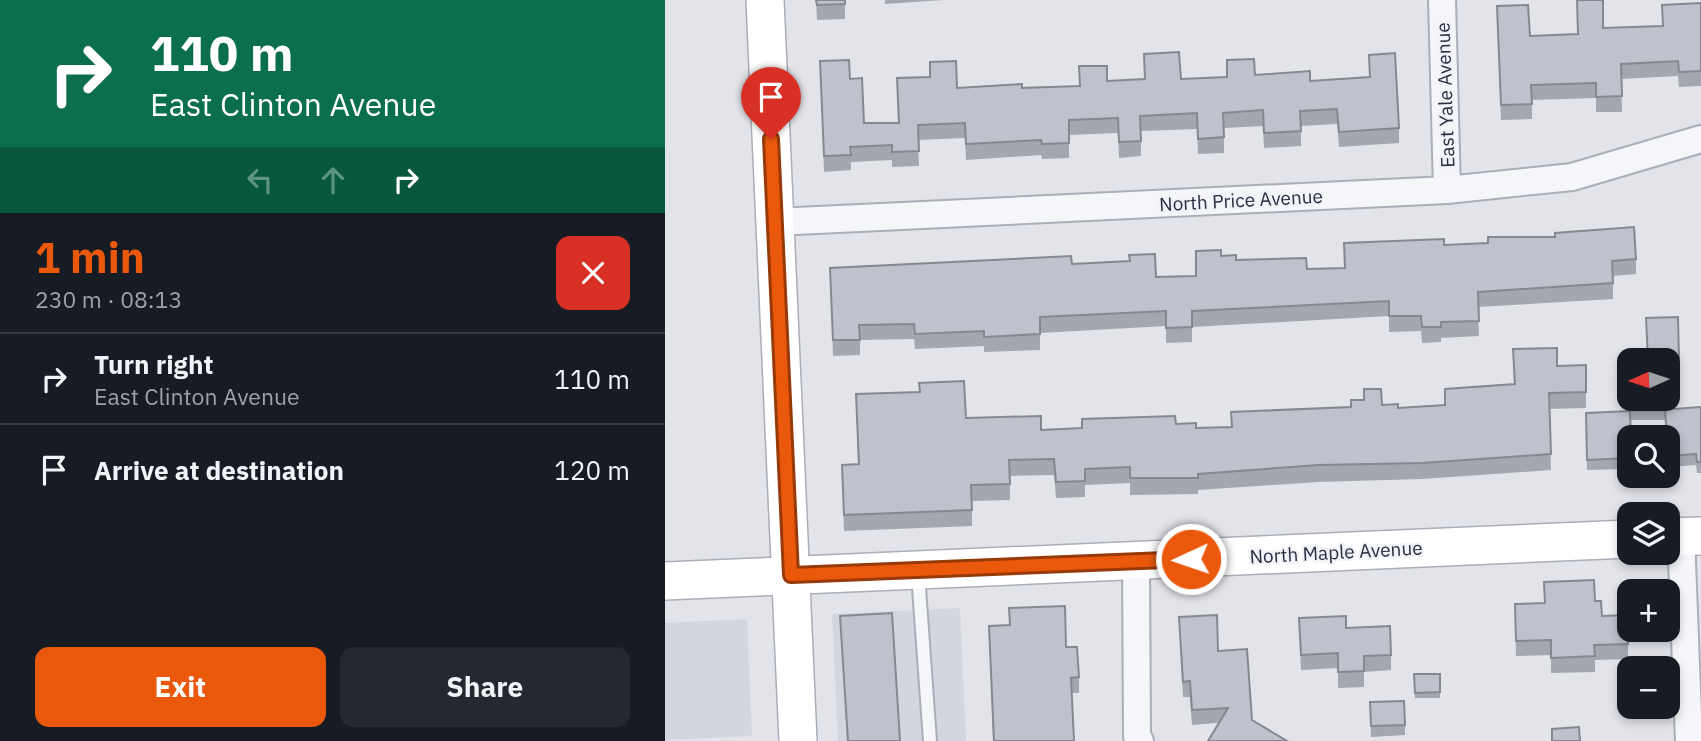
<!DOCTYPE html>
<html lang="en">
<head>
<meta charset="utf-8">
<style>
	:root { --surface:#171b24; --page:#242831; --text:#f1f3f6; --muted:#9ea1a6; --line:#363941; --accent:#ea580c }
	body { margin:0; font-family:"IBM Plex Sans",sans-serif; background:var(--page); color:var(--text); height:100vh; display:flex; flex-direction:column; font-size:26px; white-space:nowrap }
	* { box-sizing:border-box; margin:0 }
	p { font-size:23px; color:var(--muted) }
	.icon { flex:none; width:38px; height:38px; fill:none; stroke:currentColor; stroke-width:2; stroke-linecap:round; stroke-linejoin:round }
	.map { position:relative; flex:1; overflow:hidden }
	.details { display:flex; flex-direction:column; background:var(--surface); width:665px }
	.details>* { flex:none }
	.guide { background:#0b6e4f; color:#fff; overflow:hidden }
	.needle { width:46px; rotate:267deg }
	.controls { position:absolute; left:952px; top:348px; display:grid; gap:14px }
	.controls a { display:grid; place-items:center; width:63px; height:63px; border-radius:14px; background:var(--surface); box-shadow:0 4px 10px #0003; font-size:35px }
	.pin { position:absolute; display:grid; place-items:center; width:60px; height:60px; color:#fff; margin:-72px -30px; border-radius:50% 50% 50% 0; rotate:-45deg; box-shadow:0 0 7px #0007 }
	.pin .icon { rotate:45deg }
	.me { position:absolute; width:77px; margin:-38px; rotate:267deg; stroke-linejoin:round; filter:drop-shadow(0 0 5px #0008) }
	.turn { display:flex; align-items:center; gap:24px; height:147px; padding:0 35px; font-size:32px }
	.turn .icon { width:91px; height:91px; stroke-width:2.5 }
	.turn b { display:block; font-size:49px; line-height:60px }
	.lanes { display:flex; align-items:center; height:66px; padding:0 35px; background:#0003; justify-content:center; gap:35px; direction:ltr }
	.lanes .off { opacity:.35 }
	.round { display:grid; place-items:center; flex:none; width:74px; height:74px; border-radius:14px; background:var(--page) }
	.summary { display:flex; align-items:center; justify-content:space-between; height:119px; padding:0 35px }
	h1 { font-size:42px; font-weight:800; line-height:52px; color:var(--accent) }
	.button { display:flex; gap:14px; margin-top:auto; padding:14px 35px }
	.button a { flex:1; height:80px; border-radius:14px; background:var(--accent); color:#fff; font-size:28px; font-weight:800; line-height:80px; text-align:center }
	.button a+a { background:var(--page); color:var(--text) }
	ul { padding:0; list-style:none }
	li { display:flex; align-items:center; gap:21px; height:91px; padding:0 35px; border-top:2px solid var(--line) }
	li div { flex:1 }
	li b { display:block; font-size:26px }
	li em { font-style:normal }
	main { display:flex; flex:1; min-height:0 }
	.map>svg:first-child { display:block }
	.built { fill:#d4d6df }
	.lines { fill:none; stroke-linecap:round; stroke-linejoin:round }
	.lane-casing { stroke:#abadb8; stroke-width:16 }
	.street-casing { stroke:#abadb8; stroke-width:30 }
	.secondary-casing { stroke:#abadb8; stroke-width:40 }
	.lane { stroke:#f5f6f9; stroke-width:12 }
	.street { stroke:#f5f6f9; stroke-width:26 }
	.secondary { stroke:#fff; stroke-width:37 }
	.wall { fill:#a4a7b0 }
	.building { fill:#bfc2cd; stroke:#868890; stroke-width:2 }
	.route-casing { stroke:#983908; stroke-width:18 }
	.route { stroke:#ea580c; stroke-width:12 }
	.labels { text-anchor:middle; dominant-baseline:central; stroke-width:5; stroke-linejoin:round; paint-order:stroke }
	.street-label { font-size:19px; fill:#2a2e42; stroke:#f2f3f8 }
</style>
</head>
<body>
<main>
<section class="details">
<div class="guide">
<div class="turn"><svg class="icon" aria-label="right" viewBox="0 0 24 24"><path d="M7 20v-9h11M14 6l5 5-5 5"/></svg><div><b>110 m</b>East Clinton Avenue</div></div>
<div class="lanes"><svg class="icon off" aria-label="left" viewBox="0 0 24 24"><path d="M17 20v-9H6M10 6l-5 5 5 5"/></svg><svg class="icon off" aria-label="ahead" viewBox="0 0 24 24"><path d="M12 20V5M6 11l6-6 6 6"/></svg><svg class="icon" aria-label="right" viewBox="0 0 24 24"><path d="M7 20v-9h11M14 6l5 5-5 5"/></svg></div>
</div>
<div class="summary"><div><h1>1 min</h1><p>230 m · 08:13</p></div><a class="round" style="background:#d93025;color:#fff"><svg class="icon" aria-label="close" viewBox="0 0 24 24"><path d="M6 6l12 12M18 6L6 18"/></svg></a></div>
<ul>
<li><svg class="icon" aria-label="right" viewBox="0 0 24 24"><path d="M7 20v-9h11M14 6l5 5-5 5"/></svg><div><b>Turn right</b><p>East Clinton Avenue</p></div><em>110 m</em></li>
<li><svg class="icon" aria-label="arrive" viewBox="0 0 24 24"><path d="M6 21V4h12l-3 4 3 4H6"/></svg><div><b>Arrive at destination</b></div><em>120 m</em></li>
</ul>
<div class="button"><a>Exit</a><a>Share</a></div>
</section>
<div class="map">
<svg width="1036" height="741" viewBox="0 0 1036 741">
	<rect width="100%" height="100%" fill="#e2e4ea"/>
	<!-- built -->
	<path class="built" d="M295,608l6,133h-128l-6,-127z
		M82,619l5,117 -87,4v-117z"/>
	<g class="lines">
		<defs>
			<path id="lane" d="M253,574l12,167"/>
			<path id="street" d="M777,0l5,190
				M110,222l672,-32 125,-13 129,-38
				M1016,536l8,205
				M471,562l1,174 3,5"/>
			<path id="secondary" d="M100,0l33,741
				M1003,537l33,-1
				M0,581l964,-42"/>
		</defs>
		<!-- lane casing -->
		<use href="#lane" class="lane-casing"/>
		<!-- street casing -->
		<use href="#street" class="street-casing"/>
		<!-- secondary casing -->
		<use href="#secondary" class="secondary-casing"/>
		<!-- lane -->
		<use href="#lane" class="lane"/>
		<!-- street -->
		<use href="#street" class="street"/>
		<!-- secondary -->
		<use href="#secondary" class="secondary"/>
	</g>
	<!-- wall -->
	<path class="wall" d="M151,0h29v19l-28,1z
		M220,0h59l-59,4z
		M1036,3v83l-22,1 -1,-11 -57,3 1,33h-26v-14l-64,2v19l-31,1 -4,-114 33,30 47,-2 26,-6 59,-2v-21z
		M479,54l37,25 74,-4 55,6 59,-4v-22l30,73v15l-60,4 -2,-23 -36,2v20l-37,2 -1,-22 -39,2v25l-26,1 -1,-25 -56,2v25l-22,2 -1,-25 -49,2v23l-27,1 -1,-4 -75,5 -1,-22 -47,2 1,26 -27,1v-7l-41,2v8l-27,2 -4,-111 30,18 14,44h34l-1,-45 60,10 122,-2v-20l28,15 37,-2z
		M779,245l192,14v15l-23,2v23l-135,8 1,29 -38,2v4l-19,1 -1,-12 -32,1v-16l-197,11v15l-26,1v-17l-126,7v17l-56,2v-6l-69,3 -1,-10 -54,1v15l-27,1 -3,-88 242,-4 84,13 40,-1v-25l40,9 71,9 37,-1z
		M1013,317l1,51h-6l1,41 27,-2v66h-4l-1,-8 -28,2v-29h-2l-1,-18h-35l-1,49 -42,1 -1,-57 42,-2 -1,-39 41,27z
		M848,349l44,17 29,-1v43l-37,1 2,61 -129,9 -104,3 -120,8v4l-68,1v-12l-45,2v12l-29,1 -2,-23 -44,1v24l-38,1v25l-128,5 -2,-66 16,-1 -2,-70 110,24 75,12 135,-6 20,4 35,-1 151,-22 16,3 47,-3v-16l69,-5z
		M930,601l7,15 26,28v15l-33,1v12l-44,1v-18l-35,1 -1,-52z
		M344,608l57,39 13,30v16h-7l2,48h-81l-4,-115 20,-1z
		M175,616l60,125h-53z
		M514,617l39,34 34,69 -60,5 -2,-28h-7z
		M634,618l47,10 45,27v15l-27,2v15l-26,1v-20l-37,2z
		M749,674h26v24h-25z
		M705,702l35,23v10l-34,2z"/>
	<!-- building -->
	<path class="building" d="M151,0h29v4l-28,1z
		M912,0h26v28l60,-2 -1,-21 39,-2v68l-22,1 -1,-11 -57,3 1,32 -26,1v-14l-65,2 1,19 -31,1 -4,-99 31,-1 2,31 48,-2z
		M514,52l2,27 46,-2v-17l27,-1 1,16 55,-4v10l60,-4 -1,-22 26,-2 4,75 -60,4 -2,-23 -37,2 1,20 -37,2 -1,-23 -40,3 1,24 -26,2 -1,-26 -57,3 1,25 -22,1 -1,-24 -49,2v23l-27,1 -1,-4 -75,4 -1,-21 -47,2 1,26 -27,1v-7l-42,2 1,8 -27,1 -4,-95 29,-1 1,19 12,-1 2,45h35l-2,-45 33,-1v-15l26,-1 1,27 65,-4v4l58,-2 -1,-20h28v15l38,-2 -1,-25z
		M969,227l2,32 -24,2 1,22 -135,9 1,29 -38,1v5h-19l-1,-11h-32v-15l-197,10v16l-26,1v-17l-126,6v17l-56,3v-6l-69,3 -1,-10 -55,1 1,15h-27l-3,-72 241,-12 1,8 58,-3 -1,-6 26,-1 1,23 40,-1v-25l25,-1v6l15,-1v5l70,-2 1,11 38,-1 -1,-25 100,-4v6l44,-2v-6h67v-4z
		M1013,317l1,41h-6l1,51 27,-2v55h-4l-1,-8 -28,2v-18h-1l-2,-28 4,-1 -41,1 -1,-38h2v27h39v-39h-20l-2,-42z
		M892,348v18l29,-1v27l-37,1 2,61 -129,9 -104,2 -120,9v4h-68v-11l-45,2v12l-29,1 -2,-23 -45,1 1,24 -39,1 1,25 -128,5 -2,-50 17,-1 -3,-70 64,-2 -1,-9 45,-2 2,37 75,-2v14l41,-2v-9l93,-3 1,8 20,-1v5l36,-1 -1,-15 120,-5v-7h13v-11h17l1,16 16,-1v4l47,-3v-16l70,-5 -2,-35z
		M965,411l1,27h-2v20l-42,2 -1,-47z
		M929,580l1,21h6l1,15 25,-1 1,29 -34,1 1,11 -44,2v-18l-35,1 -1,-37 30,-1 -1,-21z
		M400,606l1,41h11l2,30 -8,1 3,63h-80l-5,-115 21,-1 -1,-17z
		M227,613l8,128h-52l-8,-125z
		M552,615l1,36 29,-2 5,71 35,21h-79l20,-33 -36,2 -2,-29 -7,1 -4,-65z
		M681,616v12l44,-2 1,29 -27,1v15l-26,1v-19l-37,2 -2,-37z
		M749,674h26v18l-25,1z
		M739,701l1,24 -34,1 -1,-24z
		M914,727l1,14h-28v-12z"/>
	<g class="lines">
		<defs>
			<path id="route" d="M106,139l20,436 400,-16"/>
		</defs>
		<!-- route casing -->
		<use href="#route" class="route-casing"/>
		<!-- route -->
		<use href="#route" class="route"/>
	</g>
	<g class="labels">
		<!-- street labels -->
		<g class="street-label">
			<text transform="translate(780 95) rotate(-92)">East Yale Avenue</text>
			<text transform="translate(576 200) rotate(-3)">North Price Avenue</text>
			<text transform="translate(671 552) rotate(-3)">North Maple Avenue</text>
		</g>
	</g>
</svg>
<div class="controls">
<a><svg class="needle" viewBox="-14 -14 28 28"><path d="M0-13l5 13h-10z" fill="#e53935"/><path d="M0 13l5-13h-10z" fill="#9ea1a6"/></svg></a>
<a><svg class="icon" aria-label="search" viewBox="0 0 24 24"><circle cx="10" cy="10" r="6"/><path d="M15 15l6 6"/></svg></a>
<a><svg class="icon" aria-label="layers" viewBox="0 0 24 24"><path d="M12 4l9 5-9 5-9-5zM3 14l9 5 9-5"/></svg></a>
<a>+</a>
<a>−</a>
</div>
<div class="pin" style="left:106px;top:139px;background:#d93025"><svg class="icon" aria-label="arrive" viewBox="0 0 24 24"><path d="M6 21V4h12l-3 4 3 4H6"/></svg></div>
<svg class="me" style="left:526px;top:559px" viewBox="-20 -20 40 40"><circle r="17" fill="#ea580c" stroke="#fff" stroke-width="3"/><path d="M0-11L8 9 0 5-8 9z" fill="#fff"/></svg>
</div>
</main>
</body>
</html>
